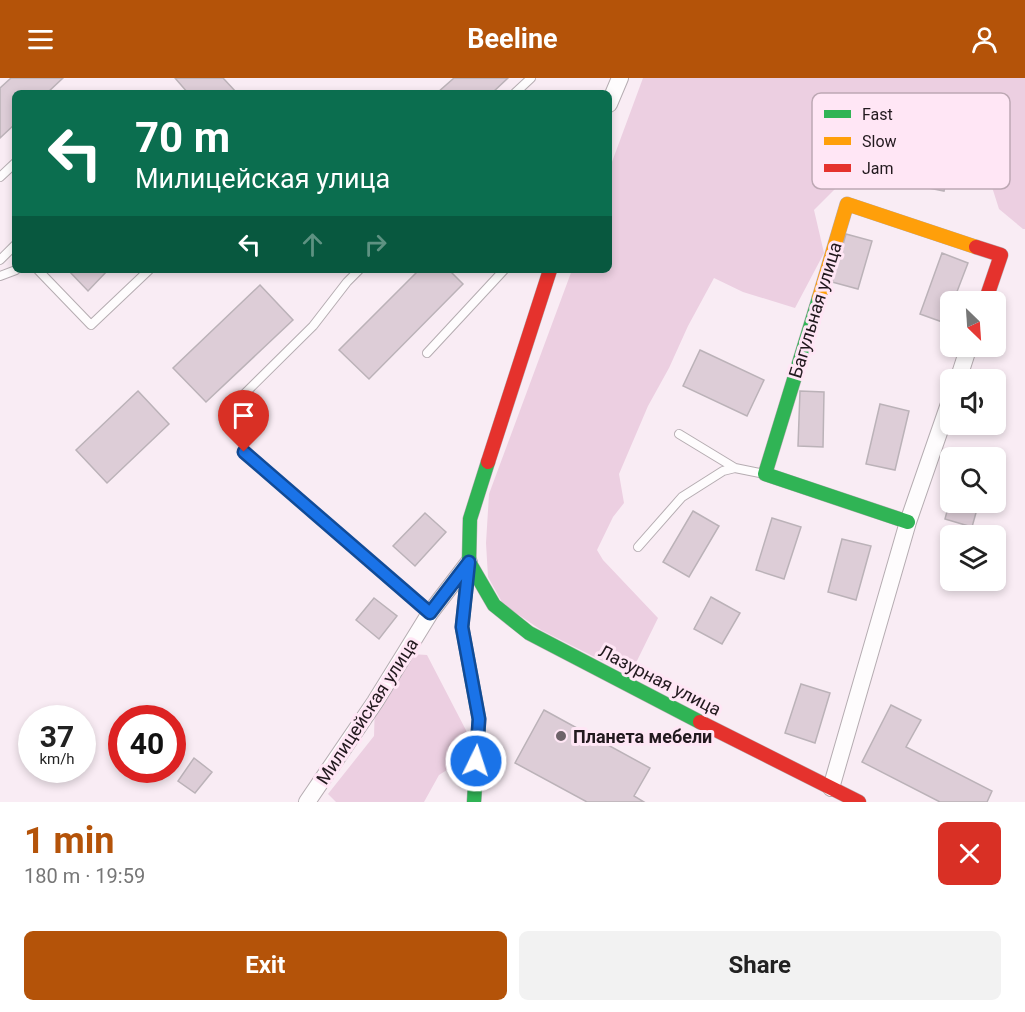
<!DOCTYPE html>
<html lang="en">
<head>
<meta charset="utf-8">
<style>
	:root { --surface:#fff; --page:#f2f2f2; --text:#222; --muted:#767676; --accent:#b45309 }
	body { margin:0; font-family:Roboto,sans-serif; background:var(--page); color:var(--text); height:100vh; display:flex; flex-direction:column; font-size:22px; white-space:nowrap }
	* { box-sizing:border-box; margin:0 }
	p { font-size:20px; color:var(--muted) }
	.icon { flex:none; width:33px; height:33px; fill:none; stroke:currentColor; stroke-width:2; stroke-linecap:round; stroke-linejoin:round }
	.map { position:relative; height:724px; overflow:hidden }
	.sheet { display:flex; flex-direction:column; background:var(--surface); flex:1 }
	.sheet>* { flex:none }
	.hud { position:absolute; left:12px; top:12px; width:600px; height:183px; border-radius:9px; box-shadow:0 3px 9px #0003; background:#0b6e4f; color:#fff; overflow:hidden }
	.needle { width:39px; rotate:155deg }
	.buttons { position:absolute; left:940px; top:213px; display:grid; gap:12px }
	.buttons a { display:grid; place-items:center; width:66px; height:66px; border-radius:9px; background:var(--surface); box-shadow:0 3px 9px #0003; font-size:30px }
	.speed { position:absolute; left:18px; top:627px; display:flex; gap:12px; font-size:30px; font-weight:700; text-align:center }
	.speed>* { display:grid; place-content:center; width:78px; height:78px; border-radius:50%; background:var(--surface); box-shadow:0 3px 9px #0003; line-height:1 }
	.speed small { font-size:15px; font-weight:400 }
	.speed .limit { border:9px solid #d22; background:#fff; color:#111 }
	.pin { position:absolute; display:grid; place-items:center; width:51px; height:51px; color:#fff; margin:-62px -26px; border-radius:50% 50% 50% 0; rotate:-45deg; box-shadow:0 0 6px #0007 }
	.pin .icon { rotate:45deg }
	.me { position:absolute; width:66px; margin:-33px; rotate:4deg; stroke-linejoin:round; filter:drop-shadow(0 0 4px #0008) }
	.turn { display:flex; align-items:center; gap:21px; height:126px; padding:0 24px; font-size:27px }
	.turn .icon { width:78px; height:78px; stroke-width:2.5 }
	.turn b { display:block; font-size:42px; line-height:51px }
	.lanes { display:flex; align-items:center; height:57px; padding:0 24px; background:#0003; justify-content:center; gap:30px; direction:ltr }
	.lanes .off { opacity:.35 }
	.round { display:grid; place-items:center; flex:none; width:63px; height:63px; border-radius:9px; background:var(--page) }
	.head { display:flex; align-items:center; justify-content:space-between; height:102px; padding:0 24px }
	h1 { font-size:36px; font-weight:700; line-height:45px; color:var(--accent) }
	.primary-button { display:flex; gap:12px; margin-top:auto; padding:12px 24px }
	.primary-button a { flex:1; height:69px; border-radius:9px; background:var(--accent); color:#fff; font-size:24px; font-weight:700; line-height:69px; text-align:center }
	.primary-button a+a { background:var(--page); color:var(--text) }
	header { display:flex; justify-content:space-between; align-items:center; height:78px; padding:0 24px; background:var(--accent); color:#fff; font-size:27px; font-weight:700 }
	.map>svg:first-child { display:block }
	.green { fill:#eccfe1 }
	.building { fill:#ddcdd7; stroke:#bbb2b8; stroke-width:1.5 }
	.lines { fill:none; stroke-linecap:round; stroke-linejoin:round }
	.lane-casing { stroke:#b5acb1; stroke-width:10 }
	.street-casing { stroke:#b5acb1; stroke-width:18 }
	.fast-casing { stroke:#b5acb1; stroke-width:15 }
	.slow-casing { stroke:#b5acb1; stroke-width:15 }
	.jam-casing { stroke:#b5acb1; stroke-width:15 }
	.lane { stroke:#fefcfd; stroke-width:8 }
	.street { stroke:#fefcfd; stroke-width:16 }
	.fast { stroke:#30b455; stroke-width:14 }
	.slow { stroke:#ff9f0a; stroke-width:14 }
	.jam { stroke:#e5322d; stroke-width:14 }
	.route-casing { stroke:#114b97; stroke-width:15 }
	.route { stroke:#1a73e8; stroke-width:10 }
	.poi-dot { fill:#6d6369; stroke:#ffe6f5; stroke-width:2 }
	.labels { text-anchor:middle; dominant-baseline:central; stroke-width:6; stroke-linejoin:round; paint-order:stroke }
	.street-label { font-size:18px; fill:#22191e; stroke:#ffe6f5 }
	.poi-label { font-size:18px; font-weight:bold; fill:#22191e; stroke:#ffe6f5; text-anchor:start }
	.key { fill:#ffe6f5; stroke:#bda8b4; stroke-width:1.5 }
	.key-label { font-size:16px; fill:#22191e }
</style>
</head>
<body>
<header><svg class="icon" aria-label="menu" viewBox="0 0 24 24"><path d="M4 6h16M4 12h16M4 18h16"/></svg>Beeline<svg class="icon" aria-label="person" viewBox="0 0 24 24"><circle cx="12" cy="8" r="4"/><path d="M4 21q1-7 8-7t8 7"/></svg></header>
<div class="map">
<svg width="1025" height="724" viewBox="0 0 1025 724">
	<rect width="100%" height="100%" fill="#f9ecf4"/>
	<!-- green -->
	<path class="green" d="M643,0h382v151h-2l-24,-20 -21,-66 -55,-38 -57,30 -22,45 -30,30 10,43 -29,55 -52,-16 -29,-14 -26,48 -19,42 -21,38 -29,68 5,29 -11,14 -16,33 6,10 55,58 -28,57 -89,-45 -38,-26 -15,-27 -2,-34 3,-49 83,-224h37v-100z
		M412,576l15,1 43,83 -2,39 -18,-9 -11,7 -15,27h-88l-8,-8 46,-58 1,-34z"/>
	<!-- building -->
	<path class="building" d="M11,0h52l-16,15h-32v31l-15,14v-50z
		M175,0h48l14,15h-49z
		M454,0h54l-16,15h-55z
		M886,69l65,13 -7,31 -64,-13z
		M846,156l26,7 -14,48 -26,-7z
		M942,175l26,10 -15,39h-2v6l-6,15 -25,-9z
		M68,192h40l-20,21z
		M419,192h30l14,14 -94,95 -30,-29z
		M260,207l33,35 -87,82 -33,-34z
		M700,272l64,30 -17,36 -64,-30z
		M138,313l31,33 -62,59 -31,-33z
		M800,313l24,1 -1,55 -25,-1z
		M880,326l29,7 -14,59 -29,-6z
		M951,418v6h28l-7,25 -27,-8z
		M693,433l26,15 -30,51 -26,-15z
		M425,435l21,19 -31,34 -22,-20z
		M772,440l29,9 -17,52 -28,-9z
		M842,461l29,7 -15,54 -28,-8z
		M711,519l29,16 -18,31 -28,-15z
		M374,520l23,18 -18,23 -23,-19z
		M801,606l29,9 -15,50 -30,-10z
		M891,627l30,15 -15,27 86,44 -5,11h-47l-78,-40z
		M544,632l106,58 -16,28 10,6h-57l-72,-39z
		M194,680l18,14 -17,21 -17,-12z"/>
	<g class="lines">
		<defs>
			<path id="lane" d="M515,15l16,-15
				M0,99l15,-14
				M0,182l15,-15
				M38,192l53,55 58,-55
				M0,198l16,-6
				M427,275l77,-83
				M224,336l89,-88 34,-44 12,-12
				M679,356l56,34
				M245,374l185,161
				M638,469l44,-50 41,-26 12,-3 30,6"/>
			<path id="street" d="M609,26l11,-26
				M958,302l11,-34
				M831,710l77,-266 43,-124
				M307,724l68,-100 55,-89 39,-51"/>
			<path id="fast" d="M819,220l-54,176 143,48
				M469,484l25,43 35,28 171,89
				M474,724l5,-83 -17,-92 7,-65 1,-43 18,-57"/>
			<path id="slow" d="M819,220l28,-94 129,43"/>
			<path id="jam" d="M976,169l25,8 -16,47
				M488,384l62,-192
				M700,644l159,80"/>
		</defs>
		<!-- lane casing -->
		<use href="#lane" class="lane-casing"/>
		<!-- street casing -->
		<use href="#street" class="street-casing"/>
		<!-- fast casing -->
		<use href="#fast" class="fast-casing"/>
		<!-- slow casing -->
		<use href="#slow" class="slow-casing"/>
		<!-- jam casing -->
		<use href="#jam" class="jam-casing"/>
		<!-- lane -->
		<use href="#lane" class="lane"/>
		<!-- street -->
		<use href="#street" class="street"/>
		<!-- fast -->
		<use href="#fast" class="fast"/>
		<!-- slow -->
		<use href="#slow" class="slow"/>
		<!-- jam -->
		<use href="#jam" class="jam"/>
	</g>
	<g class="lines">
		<defs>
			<path id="route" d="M244,374l186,161 39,-51 -7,65 17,92 -3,42"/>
		</defs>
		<!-- route casing -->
		<use href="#route" class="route-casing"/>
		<!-- route -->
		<use href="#route" class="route"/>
	</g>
	<!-- markers -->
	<circle class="poi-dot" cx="561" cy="658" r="6"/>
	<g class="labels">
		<!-- street labels -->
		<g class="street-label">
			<text transform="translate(815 232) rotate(-73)">Багульная улица</text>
			<text transform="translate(660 602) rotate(27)">Лазурная улица</text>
			<text transform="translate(367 633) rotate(-57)">Милицейская улица</text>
		</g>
		<!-- poi labels -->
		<g class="poi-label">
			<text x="573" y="658">Планета мебели</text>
		</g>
	</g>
	<!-- legend -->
	<rect x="812" y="15" width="198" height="96" rx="9" class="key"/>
	<rect x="824" y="32" width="27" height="8" fill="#30b455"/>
	<rect x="824" y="59" width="27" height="8" fill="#ff9f0a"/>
	<rect x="824" y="86" width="27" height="8" fill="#e5322d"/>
	<g class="key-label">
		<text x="862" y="42">Fast</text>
		<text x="862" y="69">Slow</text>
		<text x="862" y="96">Jam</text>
	</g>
</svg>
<div class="buttons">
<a><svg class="needle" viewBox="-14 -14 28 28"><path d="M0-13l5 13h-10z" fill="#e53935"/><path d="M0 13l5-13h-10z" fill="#767676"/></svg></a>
<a><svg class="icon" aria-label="sound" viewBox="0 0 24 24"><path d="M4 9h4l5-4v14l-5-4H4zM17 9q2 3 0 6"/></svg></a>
<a><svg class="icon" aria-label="search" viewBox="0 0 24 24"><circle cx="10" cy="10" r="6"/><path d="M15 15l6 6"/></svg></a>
<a><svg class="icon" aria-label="layers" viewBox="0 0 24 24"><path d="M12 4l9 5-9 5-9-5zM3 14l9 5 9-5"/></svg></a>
</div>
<div class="speed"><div>37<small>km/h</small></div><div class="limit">40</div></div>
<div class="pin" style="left:244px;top:374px;background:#d93025"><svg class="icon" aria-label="arrive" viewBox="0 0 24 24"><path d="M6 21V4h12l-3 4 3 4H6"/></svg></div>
<svg class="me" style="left:476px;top:683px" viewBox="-20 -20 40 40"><circle r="17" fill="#1a73e8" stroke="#fff" stroke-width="3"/><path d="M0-11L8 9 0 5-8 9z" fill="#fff"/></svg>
<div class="hud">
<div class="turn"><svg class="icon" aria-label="left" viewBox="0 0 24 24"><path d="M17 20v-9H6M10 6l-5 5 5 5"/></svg><div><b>70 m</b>Милицейская улица</div></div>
<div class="lanes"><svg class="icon" aria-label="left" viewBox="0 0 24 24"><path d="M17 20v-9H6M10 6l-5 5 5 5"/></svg><svg class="icon off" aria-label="ahead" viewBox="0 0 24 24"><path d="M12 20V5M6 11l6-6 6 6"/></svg><svg class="icon off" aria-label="right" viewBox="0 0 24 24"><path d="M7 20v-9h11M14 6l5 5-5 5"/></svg></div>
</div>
</div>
<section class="sheet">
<div class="head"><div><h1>1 min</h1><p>180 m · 19:59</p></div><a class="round" style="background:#d93025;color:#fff"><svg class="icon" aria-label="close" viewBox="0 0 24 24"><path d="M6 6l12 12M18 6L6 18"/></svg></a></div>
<div class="primary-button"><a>Exit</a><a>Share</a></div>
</section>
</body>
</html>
